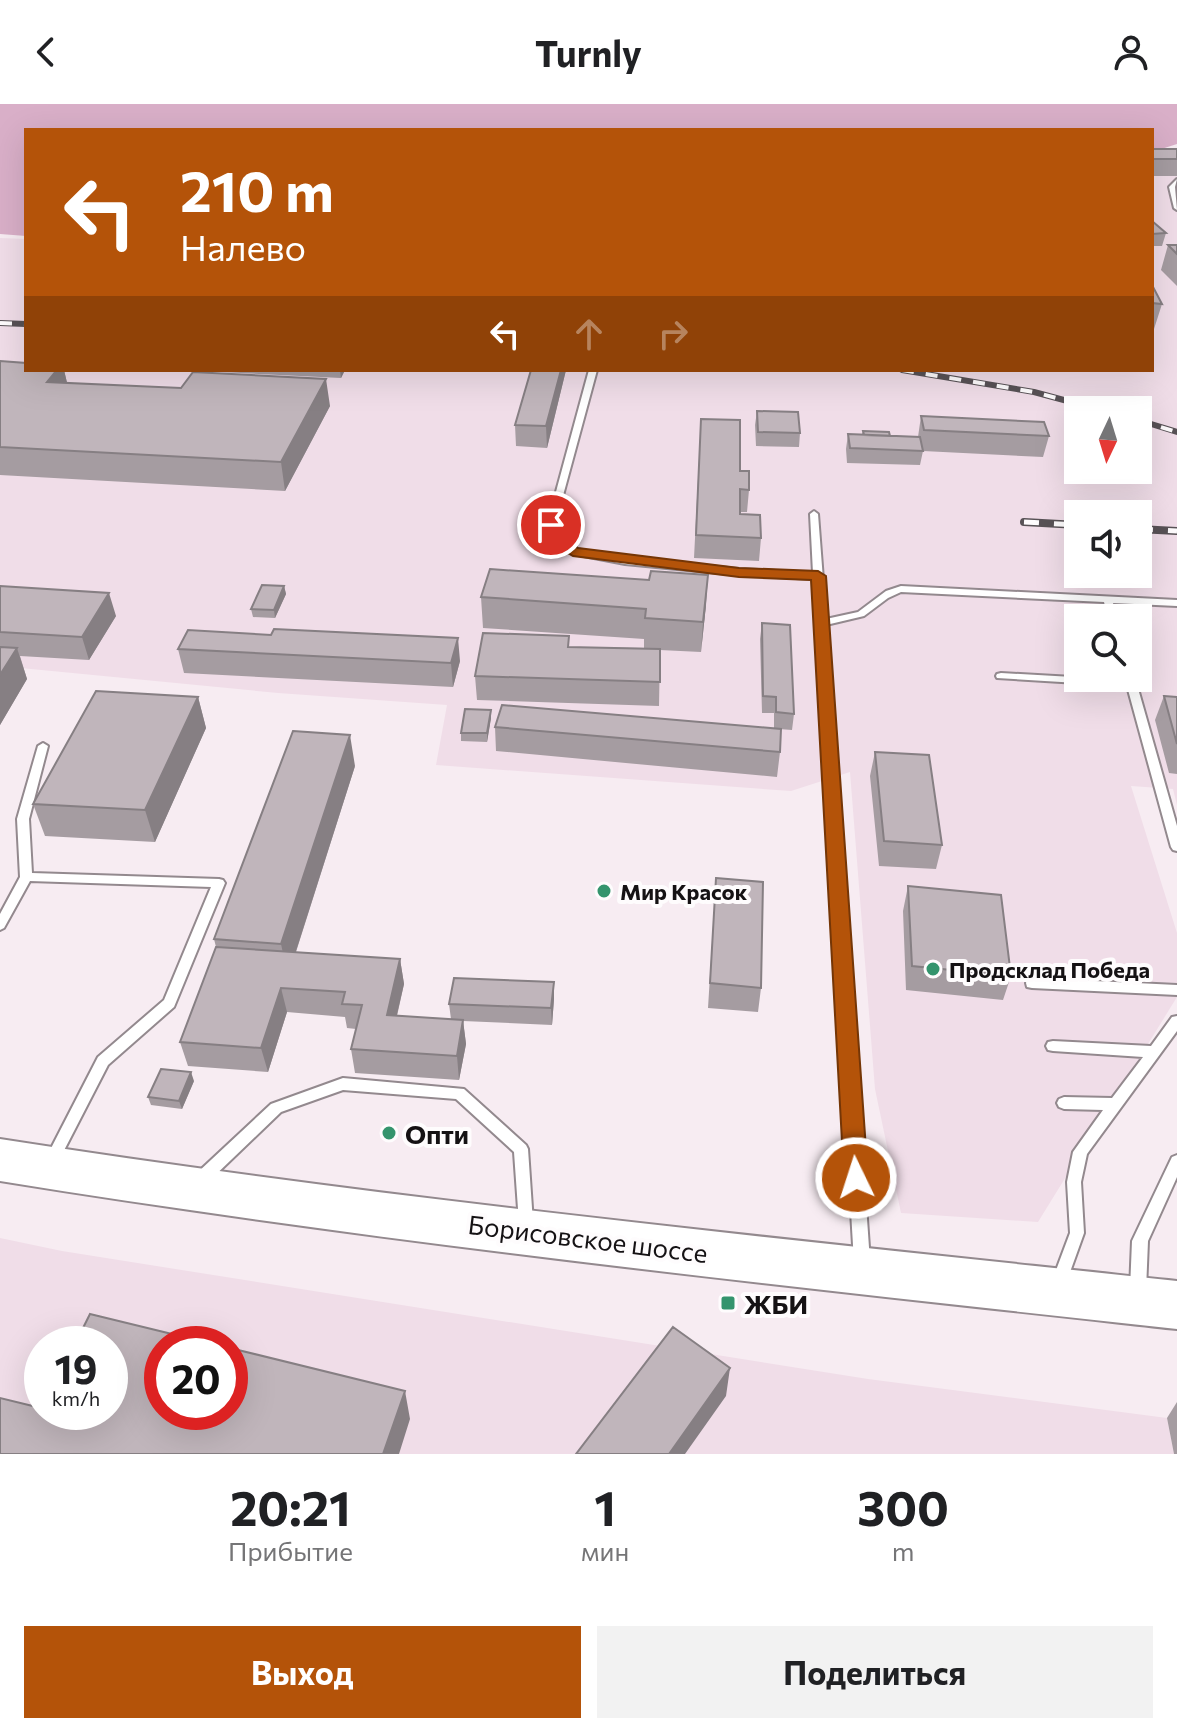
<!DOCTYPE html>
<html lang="ru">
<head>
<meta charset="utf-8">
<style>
	:root { --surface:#fff; --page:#f2f2f2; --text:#202124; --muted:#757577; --accent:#b45309 }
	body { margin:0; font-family:Commissioner,sans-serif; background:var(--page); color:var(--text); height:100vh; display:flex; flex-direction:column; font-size:30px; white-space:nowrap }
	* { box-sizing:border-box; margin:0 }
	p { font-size:26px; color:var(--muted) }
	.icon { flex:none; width:44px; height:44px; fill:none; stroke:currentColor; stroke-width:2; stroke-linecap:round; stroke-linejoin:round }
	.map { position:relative; height:1350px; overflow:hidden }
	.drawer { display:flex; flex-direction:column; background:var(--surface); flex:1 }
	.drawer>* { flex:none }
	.banner { position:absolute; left:24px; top:24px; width:1130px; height:244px; border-radius:0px; box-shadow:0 8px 32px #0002; background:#b45309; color:#fff; overflow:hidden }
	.needle { width:52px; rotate:184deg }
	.tools { position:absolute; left:1064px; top:292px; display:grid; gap:16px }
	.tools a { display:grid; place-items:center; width:88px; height:88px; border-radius:0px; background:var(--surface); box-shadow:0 8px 32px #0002; font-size:40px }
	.speed { position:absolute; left:24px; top:1222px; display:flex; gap:16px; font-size:40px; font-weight:700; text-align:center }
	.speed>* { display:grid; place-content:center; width:104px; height:104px; border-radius:50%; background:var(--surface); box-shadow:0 8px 32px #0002; line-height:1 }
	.speed small { font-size:20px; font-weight:400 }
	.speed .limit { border:12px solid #d22; background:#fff; color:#111 }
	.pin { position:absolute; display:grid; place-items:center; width:68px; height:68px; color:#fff; margin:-34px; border:4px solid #fff; border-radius:50%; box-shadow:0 2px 8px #0007 }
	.me { position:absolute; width:88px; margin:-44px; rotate:356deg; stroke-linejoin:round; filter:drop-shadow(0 0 6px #0008) }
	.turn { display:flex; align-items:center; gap:28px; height:168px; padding:0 24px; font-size:36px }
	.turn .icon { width:104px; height:104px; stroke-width:2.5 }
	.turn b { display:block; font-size:56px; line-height:68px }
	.lanes { display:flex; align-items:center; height:76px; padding:0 24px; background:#0003; justify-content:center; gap:40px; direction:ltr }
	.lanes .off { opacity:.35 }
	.eta { display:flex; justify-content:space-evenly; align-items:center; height:136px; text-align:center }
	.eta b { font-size:48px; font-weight:700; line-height:56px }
	.primary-button { display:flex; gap:16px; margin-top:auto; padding:16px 24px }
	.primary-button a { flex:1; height:92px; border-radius:0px; background:var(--accent); color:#fff; font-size:32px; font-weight:700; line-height:92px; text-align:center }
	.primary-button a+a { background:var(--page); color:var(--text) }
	header { display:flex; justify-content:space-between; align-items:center; height:104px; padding:0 24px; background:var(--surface); font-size:36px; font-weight:700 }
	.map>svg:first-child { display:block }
	.built { fill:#f0dde8; fill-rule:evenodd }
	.green { fill:#d9afc8 }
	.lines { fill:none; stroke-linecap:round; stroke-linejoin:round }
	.lane-casing { stroke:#93898e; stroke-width:4 }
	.primary-casing { stroke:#93898e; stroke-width:4 }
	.lane { fill:#fff; fill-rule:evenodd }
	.primary { fill:#fff; fill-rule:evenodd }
	.rail-far1-casing { stroke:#585256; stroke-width:6 }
	.rail-casing { stroke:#585256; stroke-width:8 }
	.rail-far1 { stroke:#fefcfd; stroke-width:4; stroke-dasharray:12; stroke-linecap:butt }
	.rail { stroke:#fefcfd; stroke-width:5; stroke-dasharray:15; stroke-linecap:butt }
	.wall { fill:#a59ca1 }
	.shaded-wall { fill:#867f83 }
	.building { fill:#c0b5bb; stroke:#867f83; stroke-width:2 }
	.route { fill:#b45309; stroke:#753606; stroke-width:2 }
	.poi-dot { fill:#34946d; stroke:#fefcfd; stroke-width:3 }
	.labels { text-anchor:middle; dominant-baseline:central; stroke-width:8; stroke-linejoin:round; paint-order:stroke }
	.poi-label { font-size:22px; font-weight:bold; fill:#151214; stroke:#fefcfd; text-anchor:start }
	.near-poi-label { font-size:26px; font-weight:bold; fill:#151214; stroke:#fefcfd; text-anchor:start }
	.near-street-label { font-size:26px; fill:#151214; stroke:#fefcfd }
</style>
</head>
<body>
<header><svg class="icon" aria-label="back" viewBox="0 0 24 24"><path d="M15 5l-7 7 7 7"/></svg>Turnly<svg class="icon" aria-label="person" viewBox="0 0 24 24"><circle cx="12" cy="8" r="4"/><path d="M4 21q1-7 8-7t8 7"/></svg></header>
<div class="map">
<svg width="1177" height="1350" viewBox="0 0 1177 1350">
	<rect width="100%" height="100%" fill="#f7ecf2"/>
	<!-- built -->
	<path class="built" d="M1152,62h25v639l-4,-16 -42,-3 46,147v64l-139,225 -137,-9 -26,-124 -25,-317 -59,19 -355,-26 11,-60 -169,-12 -278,-27v-428l26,1v131h1126zM1078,306h60v60h-60zM1078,410h60v60h-60zM1078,514h60v60h-60z
		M0,1134l62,13 806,128 299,39 7,36h-1174zM42,1240h68v68h-68zM162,1240h68v68h-68z"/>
	<!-- green -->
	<path class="green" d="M0,0h1177v40l-25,8v-22h-1126v106l-26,-2z"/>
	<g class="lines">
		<defs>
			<path id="lane" d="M1177,75l-2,8 2,23 -3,-2 -5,-21z
				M589,266h8l-42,155 7,14 14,10 49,9 114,11 74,4 -3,-59 4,-3 4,3 8,105 32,-7 28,-21 15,-5 276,14v6l-64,-3 5,15h-10l-4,-16 -203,-10 -13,6 -24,18 -38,9 44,637 -3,5 -5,2 -5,-2 -3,-5 -40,-683 -75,-4 -114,-11 -52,-10 -18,-12 -8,-17z
				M1001,569l124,7v-2h10l42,148v25l-4,-1 -2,-3 -44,-161 -130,-8 -1,-2 1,-2z
				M43,639l5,3 -19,73 3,54 187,6 4,1 2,3 -51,124 -66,58 -51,99 -5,2 -5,-2 -2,-4 53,-103 66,-57 47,-113 -181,-6 -26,47 -4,2v-16l20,-37 -3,-58 21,-73z
				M1032,874l145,7v10l-145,-7 -5,-1 -1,-4 1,-4z
				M1177,912v15l-90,123 -6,28 3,51 -19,53 -5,2 -5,-2 -3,-5 18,-48 -3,-51 6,-30 30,-42 -39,-1 -5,-2 -2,-4 2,-4 5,-2 48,1 31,-41 -90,-6 -5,-1 -2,-4 2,-4 5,-1 98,5 21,-29z
				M343,974l121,11 62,56 2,4 5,74 -2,5 -5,2 -5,-2 -2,-5 -5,-71 -58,-53 -113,-9 -62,22 -74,71 -5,1 -5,-1 -2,-5 2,-5 74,-69z
				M1177,1051v22l-29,64 -2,49 -3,5 -5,2 -5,-2 -3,-5 2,-49 40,-84z"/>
			<path id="primary" d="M0,1035c390,61 784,100 1177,142v48c-393,-43 -787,-85 -1177,-148z"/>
		</defs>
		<!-- lane casing -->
		<use href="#lane" class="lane-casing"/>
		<!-- primary casing -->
		<use href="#primary" class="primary-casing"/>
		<!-- lane -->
		<use href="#lane" class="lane"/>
		<!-- primary -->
		<use href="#primary" class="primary"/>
		<defs>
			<path id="rail-far1" d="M0,219l26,1
				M902,266l132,22 67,18
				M1138,316l39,12"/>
			<path id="rail" d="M1024,418l54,3
				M1138,425l39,2"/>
		</defs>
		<!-- rail-far1 casing -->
		<use href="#rail-far1" class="rail-far1-casing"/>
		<!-- rail casing -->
		<use href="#rail" class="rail-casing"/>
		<!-- rail-far1 -->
		<use href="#rail-far1" class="rail-far1"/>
		<!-- rail -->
		<use href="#rail" class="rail"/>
	</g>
	<!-- wall -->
	<path class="wall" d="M1152,45h25v27h-25z
		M1152,117l14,12 -4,13h-10z
		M1168,141h9v41l-16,-16z
		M1152,181l10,19 -8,25h-2z
		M0,257l64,9 3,13 263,23 -45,85 -285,-16z
		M180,266h165l-4,8z
		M566,266l-19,78 -31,-2 -1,-21z
		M757,307l43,22 -1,14 -43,-1 -1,-21z
		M921,312l128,20 -6,21 -120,-6 -3,14 -73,-2 -1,-14 2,-15 14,1 1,-4 27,5 28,1z
		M701,315l39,52 9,19 -2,22h-7v2l21,24 -2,23 -65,-3z
		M0,482l116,30 -27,44 -69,-4 7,23 -27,46z
		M284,482l2,8 -11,24 -22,-1 -2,-8z
		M481,493l225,8 -5,47 -41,-2 -1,56 -182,-6 -2,-24 94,-40v11l75,1v-9l-161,-11z
		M762,519l32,91 -2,16 -13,-1 1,23 -3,25 -281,-26 -1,-24 279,1v-15h-12l-2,-74z
		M178,545l282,12 -7,26 -269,-14z
		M1164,592l13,1v77l-8,-1 -14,-53z
		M198,593l8,31 -51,114 -110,-6 -12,-32z
		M491,606v8l-4,24 -26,-1v-8z
		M875,648l67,93 -6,24 -57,-3 -9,-90z
		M355,662l-59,186 104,7 4,25 -7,32 54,3 -2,-15 105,-5 -2,26 -89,-4 3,23 -7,36 -104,-7 -4,-24 5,-20 -9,-1 -2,-11 -58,-5 -19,60 -80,-6 -8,-24 36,-95 -2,-8z
		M716,774l45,110 -3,24 -50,-4z
		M908,782l103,90 -8,24 -97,-10 -3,-79z
		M194,977l-12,28 -31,-4 -3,-8z
		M1177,1298v52h-3l-7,-36z"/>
	<!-- shaded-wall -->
	<path class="shaded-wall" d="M57,266h7l5,21 -22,-9z
		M340,266h5l-4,8z
		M561,266h5l-19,78 -1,-22z
		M326,275l4,27 -45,85 -4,-29z
		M708,471l-2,30 -5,47 2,-30z
		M284,482l2,8 -11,24 -1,-8z
		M109,489l7,23 -27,44 -7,-23z
		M458,534l2,23 -7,26 -2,-24z
		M17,544l10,31 -27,46v-50z
		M198,593l8,31 -51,114 -10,-32z
		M491,606v8l-4,24v-9z
		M350,631l5,31 -67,210 -7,-32z
		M400,855l4,25 -13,56 -4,-25z
		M554,878v17l-2,26 -1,-17z
		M281,884l6,24 -19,60 -7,-24z
		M463,916l3,24 -7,36 -2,-24z
		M191,968l3,9 -12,28 -3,-8z
		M730,1264l-4,28 -41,58h-16z
		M405,1287l5,28 -11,35h-16z"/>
	<!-- building -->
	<path class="building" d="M1152,45h25v10h-25z
		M1152,117l14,12 -14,1z
		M1168,141h9v9z
		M1152,181l10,19 -10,-1z
		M0,257l26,2v7h31l-10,12 134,6 12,-16 133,7 -45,83 -281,-15z
		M531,266h30l-15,56 -31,-1z
		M757,307l41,1 2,21 -42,-1z
		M921,312l123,6 5,14 -125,-6z
		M701,315l39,1v51h9v19l-9,-1v25l20,1 1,23 -65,-3z
		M863,327l26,1 1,4 -26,-1z
		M848,330l72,3 3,14 -73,-3z
		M490,465l159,11 2,-9 57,4 -5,47 -58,-4 1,-9 -165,-12z
		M262,481l22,1 -10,24 -23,-1z
		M0,482l109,7 -27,44 -82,-5z
		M762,519l28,2 4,89 -18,-2v-15l-13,-1z
		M274,525l184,9 -7,25 -273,-14 10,-19 83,5z
		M483,529l86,3 -1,11 92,2v33l-185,-6z
		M0,543l17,1 -17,27z
		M96,587l102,6 -53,113 -112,-6z
		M1164,592l13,1v47z
		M502,601l279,24 -1,23 -285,-25z
		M465,605l26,1 -4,23h-26z
		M293,627l57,4 -69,209 -67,-5z
		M875,648l54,3 13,90 -58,-4z
		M716,774l47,4 -2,106 -51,-5z
		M908,782l93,9 10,81 -99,-10z
		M216,843l184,12 -13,56 76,5 -6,36 -106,-7 11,-44 -20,-1 3,-12 -64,-4 -20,60 -81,-6z
		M454,874l100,4 -3,26 -102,-4z
		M161,965l30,3 -12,29 -31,-4z
		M90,1210l123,30h-51v68h68v-64l175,43 -22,63h-383v-56l41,10 1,-2v6h68v-68h-35z
		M673,1223l57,41 -61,86h-93z"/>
	<!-- route -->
	<path class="route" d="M551,417l5,1 8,16 14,10 161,20 79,3 8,5 42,602 -3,8 -9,3 -8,-3 -4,-8 -33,-598 -72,-3 -166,-21 -20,-12 -9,-19z"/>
	<!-- markers -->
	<g class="poi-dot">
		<circle cx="604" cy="787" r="8"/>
		<circle cx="933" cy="865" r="8"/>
		<circle cx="389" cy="1029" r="8"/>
		<rect x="720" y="1191" width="16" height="16" rx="4"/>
	</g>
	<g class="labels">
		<!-- poi labels -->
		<g class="poi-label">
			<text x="620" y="787">Мир Красок</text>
			<text x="949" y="865">Продсклад Победа</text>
		</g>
		<!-- near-poi labels -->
		<g class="near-poi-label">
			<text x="405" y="1029">Опти</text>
			<text x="744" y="1199">ЖБИ</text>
		</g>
		<!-- near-street labels -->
		<g class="near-street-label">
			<text transform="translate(588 1134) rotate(7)">Борисовское шоссе</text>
		</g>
	</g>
</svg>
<div class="tools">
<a><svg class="needle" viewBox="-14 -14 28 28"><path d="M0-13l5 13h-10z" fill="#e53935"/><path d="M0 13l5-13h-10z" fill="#757577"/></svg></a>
<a><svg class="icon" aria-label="sound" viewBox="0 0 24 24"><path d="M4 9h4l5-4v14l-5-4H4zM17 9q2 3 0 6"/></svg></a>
<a><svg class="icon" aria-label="search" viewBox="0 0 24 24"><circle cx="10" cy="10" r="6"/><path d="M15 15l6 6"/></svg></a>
</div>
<div class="speed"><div>19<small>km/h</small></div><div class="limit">20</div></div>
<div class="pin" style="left:551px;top:421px;background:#d93025"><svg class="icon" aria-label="arrive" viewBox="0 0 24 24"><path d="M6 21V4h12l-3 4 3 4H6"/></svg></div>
<svg class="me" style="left:856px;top:1074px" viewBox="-20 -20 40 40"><circle r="17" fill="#b45309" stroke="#fff" stroke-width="3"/><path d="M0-11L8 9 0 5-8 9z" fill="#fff"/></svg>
<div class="banner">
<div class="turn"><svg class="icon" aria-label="left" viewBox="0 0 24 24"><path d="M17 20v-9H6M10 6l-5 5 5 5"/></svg><div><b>210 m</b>Налево</div></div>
<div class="lanes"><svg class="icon" aria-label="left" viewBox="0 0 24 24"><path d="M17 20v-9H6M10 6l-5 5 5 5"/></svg><svg class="icon off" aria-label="ahead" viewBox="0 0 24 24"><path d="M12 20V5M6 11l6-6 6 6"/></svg><svg class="icon off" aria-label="right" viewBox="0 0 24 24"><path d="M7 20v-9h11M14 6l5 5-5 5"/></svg></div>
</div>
</div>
<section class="drawer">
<div class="eta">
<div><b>20:21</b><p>Прибытие</p></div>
<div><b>1</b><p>мин</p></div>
<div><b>300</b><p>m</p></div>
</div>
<div class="primary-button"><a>Выход</a><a>Поделиться</a></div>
</section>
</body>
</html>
